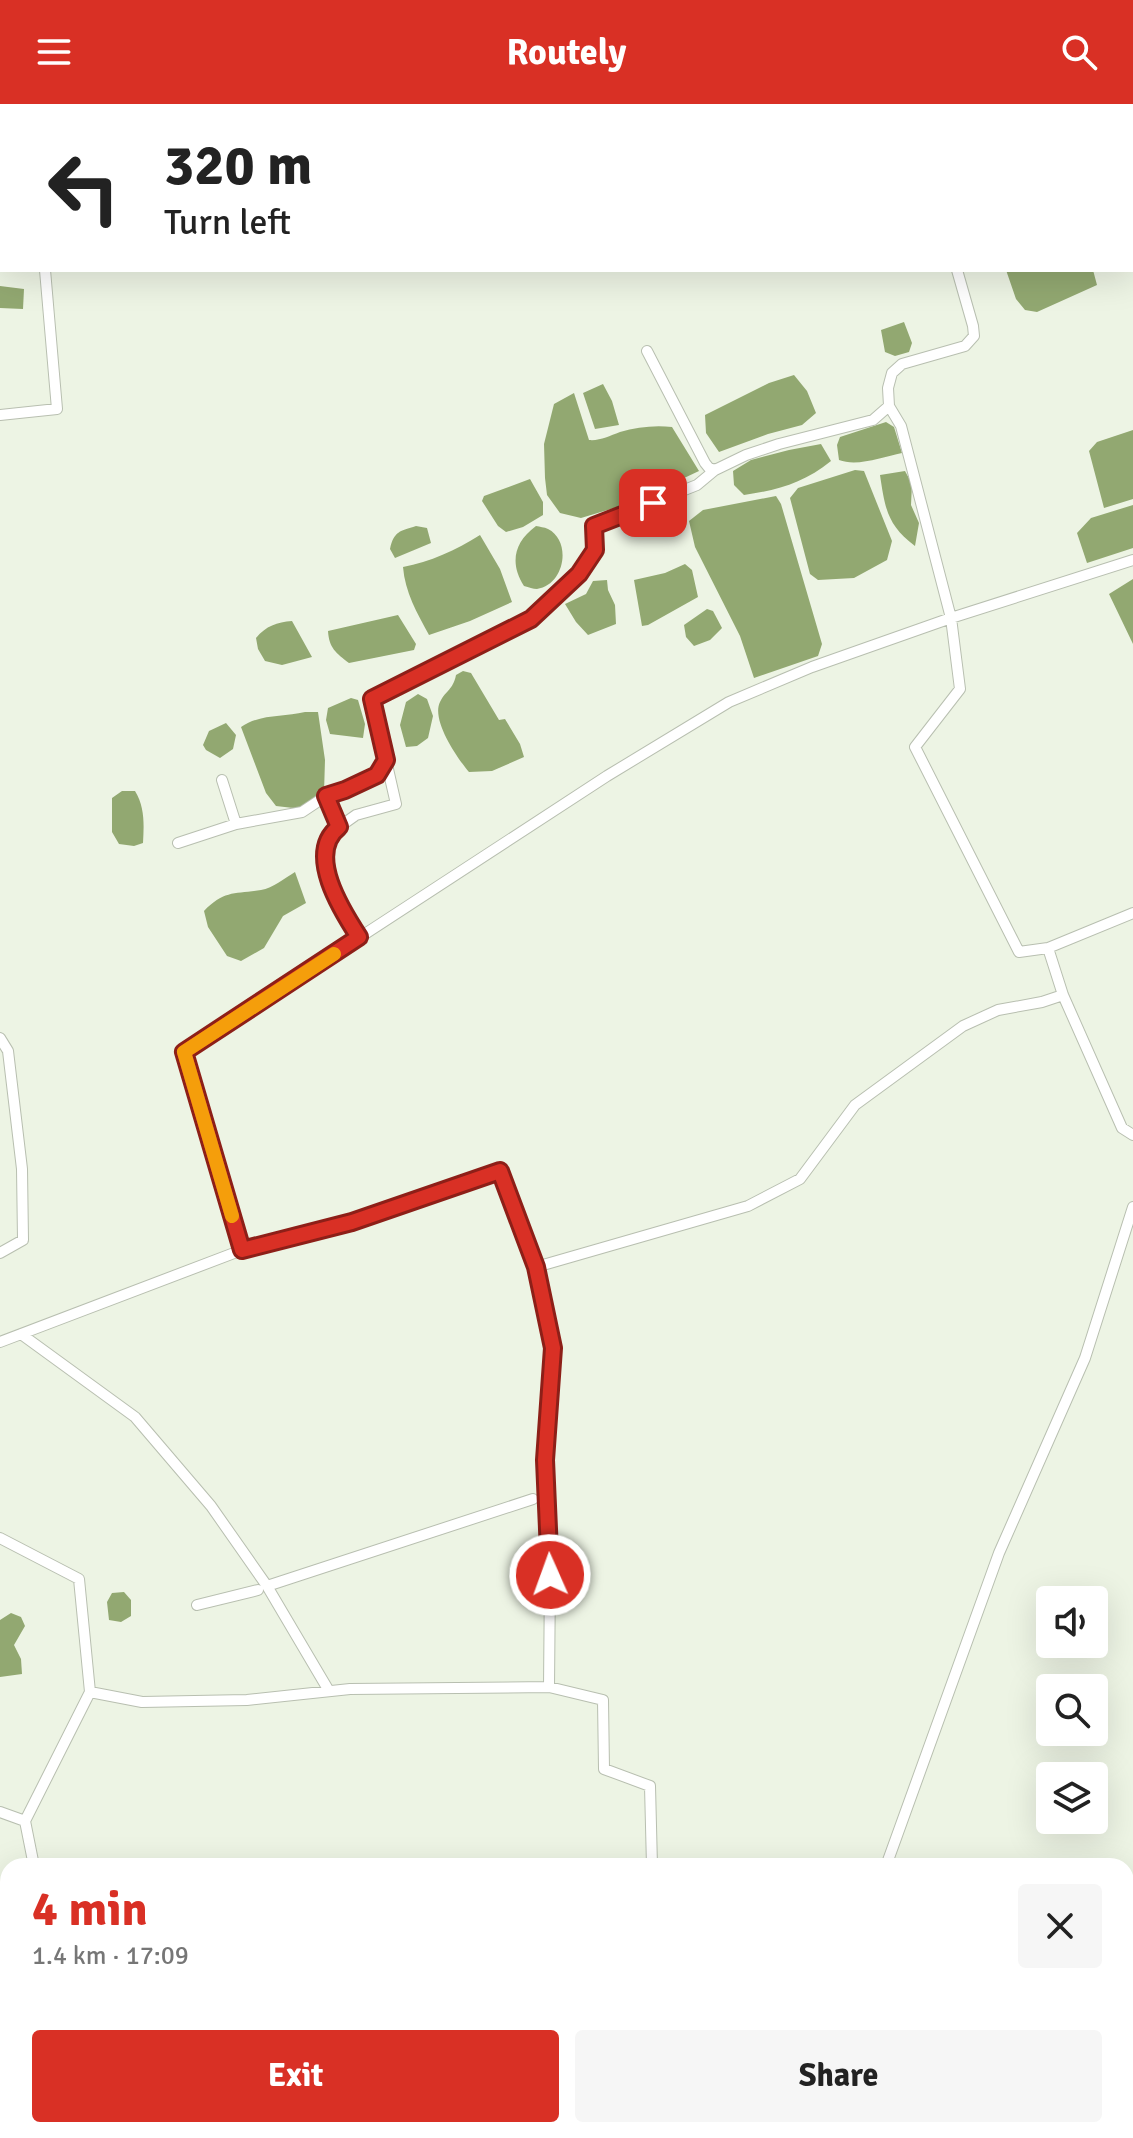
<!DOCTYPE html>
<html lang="en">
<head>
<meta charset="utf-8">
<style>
	:root { --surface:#fff; --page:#f6f6f6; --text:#222; --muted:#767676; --accent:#d93025 }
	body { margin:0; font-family:Signika,sans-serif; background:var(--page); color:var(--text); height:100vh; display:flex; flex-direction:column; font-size:30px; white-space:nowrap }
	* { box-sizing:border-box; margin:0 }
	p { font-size:26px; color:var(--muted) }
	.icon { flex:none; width:44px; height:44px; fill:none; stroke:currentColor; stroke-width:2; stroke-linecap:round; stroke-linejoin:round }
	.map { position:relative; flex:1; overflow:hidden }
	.side { position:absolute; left:0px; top:1754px; width:1134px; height:280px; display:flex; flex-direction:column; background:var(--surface); border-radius:24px 24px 0 0; box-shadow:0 8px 32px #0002 }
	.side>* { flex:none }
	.banner { position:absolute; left:0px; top:0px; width:1134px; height:168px; box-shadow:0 8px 32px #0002; background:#fff; color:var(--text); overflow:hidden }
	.buttons { position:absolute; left:1036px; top:1482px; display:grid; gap:16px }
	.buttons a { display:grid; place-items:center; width:72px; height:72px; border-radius:8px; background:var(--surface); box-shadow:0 8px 32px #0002; font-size:40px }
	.pin { position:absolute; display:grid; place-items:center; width:68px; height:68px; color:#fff; margin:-34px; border-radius:16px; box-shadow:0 4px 12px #0006 }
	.me { position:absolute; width:88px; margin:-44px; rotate:358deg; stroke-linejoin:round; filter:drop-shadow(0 0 6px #0008) }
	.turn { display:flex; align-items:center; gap:28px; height:168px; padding:0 32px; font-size:36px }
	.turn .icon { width:104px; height:104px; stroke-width:2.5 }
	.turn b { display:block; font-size:56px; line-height:68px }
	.round { display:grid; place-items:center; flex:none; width:84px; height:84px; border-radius:8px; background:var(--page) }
	.overview { display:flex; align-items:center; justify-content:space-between; height:136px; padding:0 32px }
	h1 { font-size:48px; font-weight:800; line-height:60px; color:var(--accent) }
	.action { display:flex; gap:16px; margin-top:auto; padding:16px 32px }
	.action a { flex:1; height:92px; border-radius:8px; background:var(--accent); color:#fff; font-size:32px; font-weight:800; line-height:92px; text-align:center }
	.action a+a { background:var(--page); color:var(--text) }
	header { display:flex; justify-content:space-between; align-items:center; height:104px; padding:0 32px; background:var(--accent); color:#fff; font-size:36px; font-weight:800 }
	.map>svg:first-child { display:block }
	.water { fill:#92a871 }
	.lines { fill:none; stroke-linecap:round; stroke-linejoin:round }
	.street-casing { stroke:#b8bfb0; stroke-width:12 }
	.street { stroke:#fff; stroke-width:10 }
	.route-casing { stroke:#8d1f18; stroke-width:20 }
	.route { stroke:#d93025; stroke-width:14 }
	.slow { stroke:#f59e0b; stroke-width:14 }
</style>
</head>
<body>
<header><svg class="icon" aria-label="menu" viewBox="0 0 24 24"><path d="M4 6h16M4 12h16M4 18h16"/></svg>Routely<svg class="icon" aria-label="search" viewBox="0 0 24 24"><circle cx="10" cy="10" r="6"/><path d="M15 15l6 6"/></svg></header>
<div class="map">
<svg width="1133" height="2034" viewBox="0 0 1133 2034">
	<rect width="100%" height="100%" fill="#edf4e4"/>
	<!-- water -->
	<path class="water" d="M1006,166h87l4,15 -60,27 -12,-2 -9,-11z
		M0,182l24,3 -1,20 -23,-1z
		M904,218l8,21 -3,9 -14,4 -10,-4 -4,-22z
		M794,271l13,16 9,22 -14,12 -34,9 -49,18 -13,-19 -1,-18 64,-32z
		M603,280l9,17 7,24 -24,4 -12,-36z
		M574,289l15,47c11,1 20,-4 31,-8 17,-5 35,-7 52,-5l27,44 -68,32 -50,15 -21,-5 -13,-18 -2,-17 -1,-34 10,-40z
		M886,318l8,5 8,26c-19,4 -45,14 -63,7l-2,-15 3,-8z
		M1133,326v69l-29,9 -15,-57 8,-9z
		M821,340l10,17c-27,22 -53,29 -87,34l-10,-10 -1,-14 18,-11 38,-10z
		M855,366l9,1 28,70 -5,19 -33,18 -36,2 -8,-6 -20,-76 8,-10z
		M905,367l7,13 -1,21 8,18 -4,23c-28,-21 -30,-38 -35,-71z
		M530,375l13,23v13l-20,12 -17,5 -8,-6 -16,-25 2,-5z
		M776,392l5,8 41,140 -4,12 -64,22 -14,-42 -45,-89 -6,-26 14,-11z
		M1133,401v43l-46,15 -10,-30 14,-15z
		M416,422l11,2 4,15 -36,15 -5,-9c4,-18 10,-18 26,-23z
		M536,422c4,1 8,1 12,3 24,12 17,56 -11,60 -4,0 -8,-2 -13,-3 -14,-22 -11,-43 12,-60z
		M480,431l20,34 12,33 -42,19 -41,14c-12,-22 -24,-43 -26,-68 27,-5 53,-17 77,-32z
		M685,460l7,6 6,27 -50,28 -6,1 -8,-46 31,-7z
		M1133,475v65l-24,-50z
		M607,476l1,10 7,15 1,19 -28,11 -12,-13 -11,-18 21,-10 7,-13z
		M707,505l6,2 9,17 -12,12 -16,6 -8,-9 -2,-12z
		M398,511l18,29 -2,6 -65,13c-13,-10 -20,-15 -21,-32z
		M292,517l20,36 -30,8 -17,-4 -7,-12 -2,-11c10,-12 21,-16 36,-17z
		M463,567l8,2 28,47 6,-1 15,25 4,13 -32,14 -23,1c-12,-14 -38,-52 -29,-70 6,-12 13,-12 16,-27z
		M418,590l9,5 6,17 -5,22 -11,8 -11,1 -6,-22 6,-23z
		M351,594l7,2 7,24 -2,14 -33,-4 -4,-14 2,-12z
		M305,608h13l7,48 -1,33 -22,16 -26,-3 -10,-13 -25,-66c19,-13 42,-10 64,-15z
		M226,619l10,12 -3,14 -13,9 -14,-8 -3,-5 6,-14z
		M122,687h13c10,16 9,34 8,52l-9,3 -15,-2 -7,-12v-34z
		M295,768l11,31 -23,13 -19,32 -23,13 -14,-5 -19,-29 -4,-16c20,-21 31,-17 57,-21 12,-2 24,-12 34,-18z
		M124,1488l7,8v16l-10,6 -12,-2 -2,-18 5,-9z
		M11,1509l10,4 4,9 -11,19 7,14 1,15 -22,3v-57z"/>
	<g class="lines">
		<defs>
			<path id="street" d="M28,0v2
				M220,0l1,2
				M911,0l1,2
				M647,247l58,112 4,5 6,2 31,-15 33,-11 94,-24 16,-14 -1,-18 4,-15 10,-9 63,-18 9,-10 -1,-10 -16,-56
				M889,302l12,20 50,192 9,71 -45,58 104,205 29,-4 15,47 59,133 11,7
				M0,311l57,-6 -12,-139
				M222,676l14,44
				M326,692l13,31
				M178,739l58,-19 66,-12 24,-16 19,-6 32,-15 9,-15
				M359,833l-31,-54 -3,-32 7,-19 24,-17 40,-11 -24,-105 159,-80 48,-45 16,-24 -1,-24 103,-41 18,-15
				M1048,844l85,-35
				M0,934l8,13 14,118 1,71 -23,13
				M242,1146l-58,-198 423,-276 122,-74 83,-35 139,-49 182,-58
				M536,1163l212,-61 52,-27 55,-74 108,-79 35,-16 44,-8 21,-7
				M21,1230l114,83 76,89 56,80
				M0,1238l242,-92 110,-28 148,-51 36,96 17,81 -8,112 5,115 -1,112
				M0,1434l79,41 11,113 52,10 105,-2 103,-11 199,-2 54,13 1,69 46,17 2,80
				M197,1501l61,-15
				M329,1587l-62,-105 266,-87
				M0,1708l25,9 9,45
				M25,1717l65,-129
				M886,1762l113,-313 86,-195 48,-151
				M0,1997l8,-8
				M825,2026l32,8
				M786,2034l3,-8"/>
		</defs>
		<!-- street casing -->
		<use href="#street" class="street-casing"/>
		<!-- street -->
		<use href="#street" class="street"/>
	</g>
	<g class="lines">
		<defs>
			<path id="route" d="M550,1471l-5,-115 8,-112 -17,-81 -36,-96 -148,51 -110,28 -58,-198 175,-115c-17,-26 -54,-84 -20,-110l-13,-31 19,-6 32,-15 9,-15 -14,-61 159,-80 48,-45 16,-24 -1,-24 59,-23"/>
		</defs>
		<!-- route casing -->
		<use href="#route" class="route-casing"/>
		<!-- route -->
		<use href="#route" class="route"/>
		<!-- slow -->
		<path class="slow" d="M232,1112l-48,-164 150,-98"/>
	</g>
</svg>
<div class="buttons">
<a><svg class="icon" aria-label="sound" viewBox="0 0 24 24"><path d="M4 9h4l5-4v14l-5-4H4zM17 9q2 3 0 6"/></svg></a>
<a><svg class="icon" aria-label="search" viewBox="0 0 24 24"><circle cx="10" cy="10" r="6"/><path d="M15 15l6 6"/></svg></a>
<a><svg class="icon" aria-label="layers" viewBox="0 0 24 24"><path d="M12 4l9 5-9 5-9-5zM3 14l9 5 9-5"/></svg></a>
</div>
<div class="pin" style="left:653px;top:399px;background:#d93025"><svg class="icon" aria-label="arrive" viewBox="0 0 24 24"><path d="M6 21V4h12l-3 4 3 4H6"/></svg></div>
<svg class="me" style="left:550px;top:1471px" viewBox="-20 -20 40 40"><circle r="17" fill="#d93025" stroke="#fff" stroke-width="3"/><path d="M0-11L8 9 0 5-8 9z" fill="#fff"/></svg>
<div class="banner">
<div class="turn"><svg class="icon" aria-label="left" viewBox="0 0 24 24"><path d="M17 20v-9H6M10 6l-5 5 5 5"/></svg><div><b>320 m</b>Turn left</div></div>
</div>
<section class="side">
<div class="overview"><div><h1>4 min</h1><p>1.4 km · 17:09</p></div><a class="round"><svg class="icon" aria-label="close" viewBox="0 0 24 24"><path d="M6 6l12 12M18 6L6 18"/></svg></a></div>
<div class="action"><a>Exit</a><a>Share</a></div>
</section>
</div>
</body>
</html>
